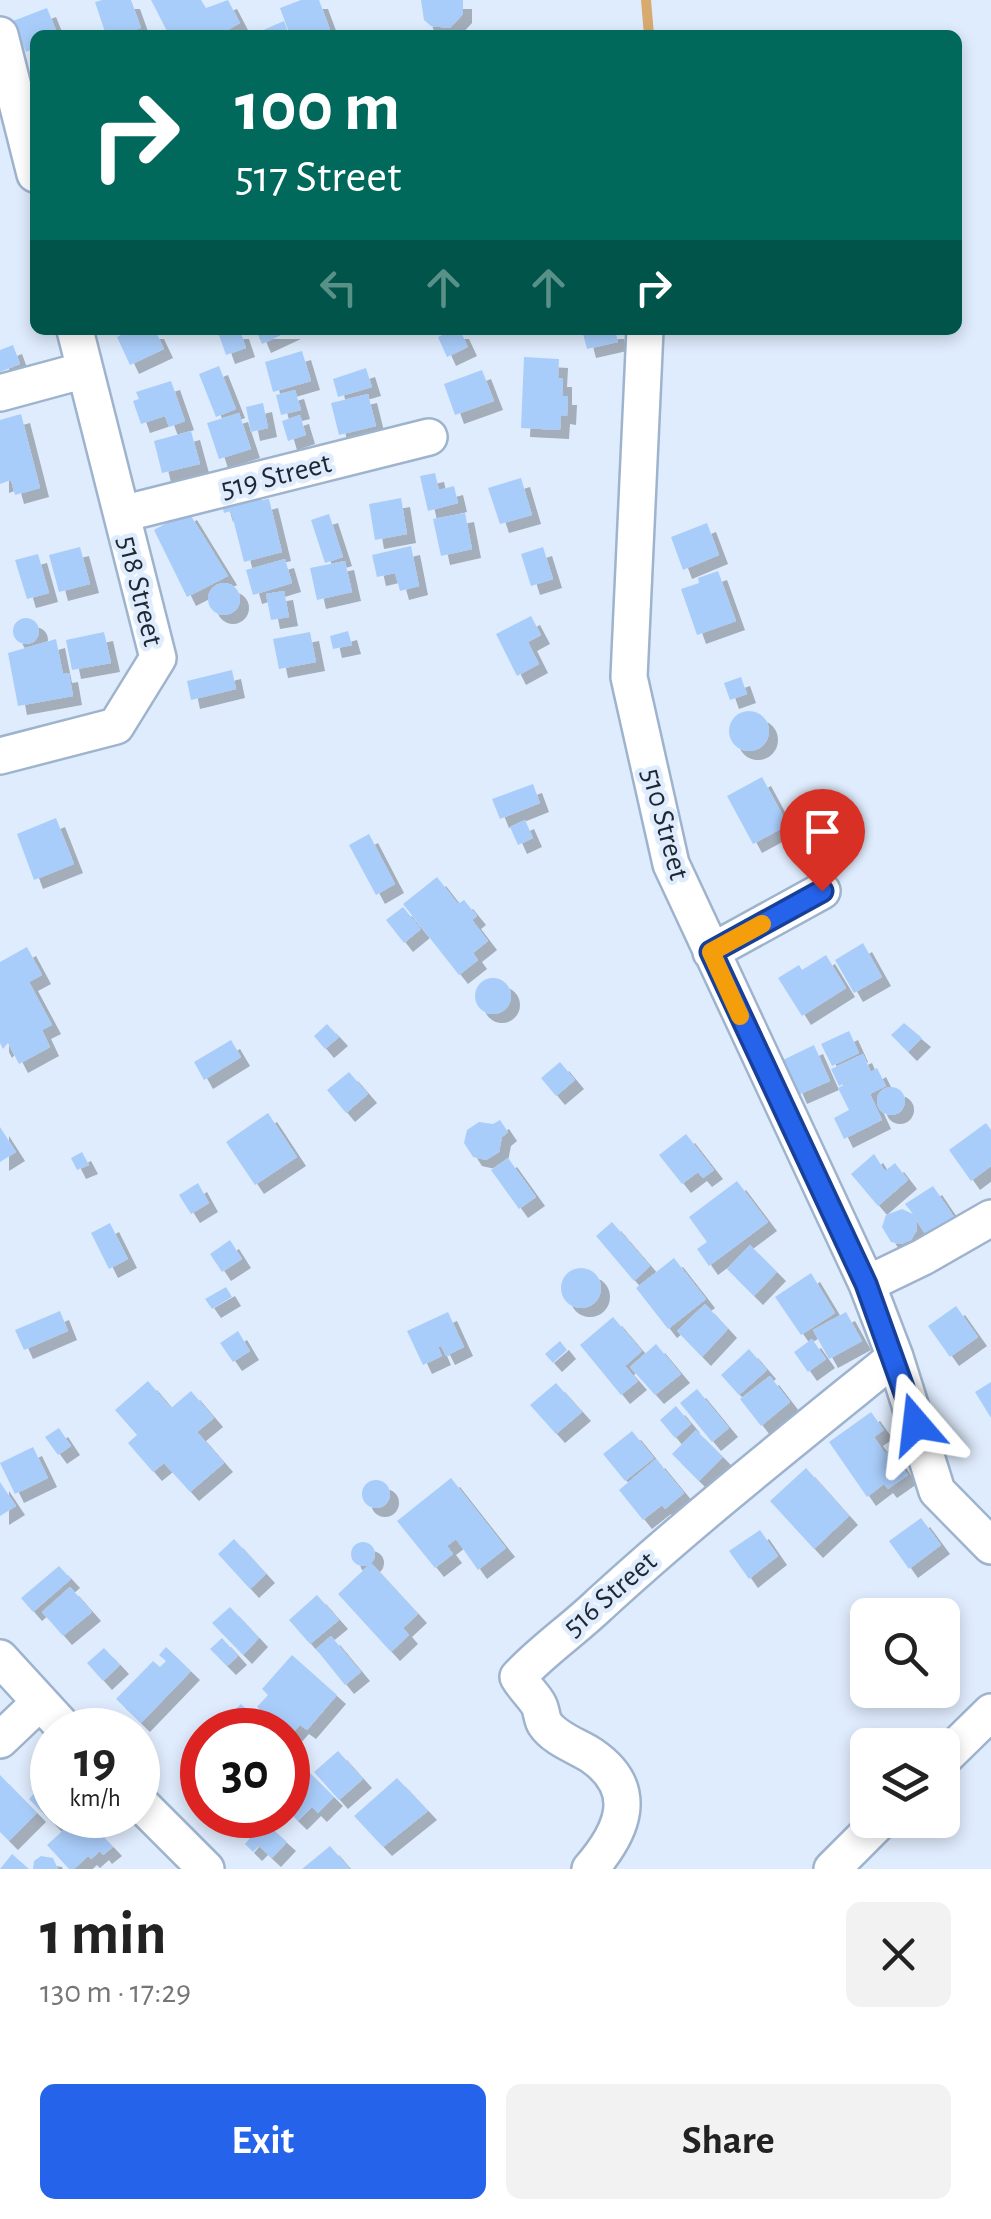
<!DOCTYPE html>
<html lang="en">
<head>
<meta charset="utf-8">
<style>
	:root { --surface:#fff; --page:#f2f2f2; --text:#222; --muted:#767676; --accent:#2563eb }
	body { margin:0; font-family:"Alegreya Sans",sans-serif; background:var(--page); color:var(--text); height:100vh; display:flex; flex-direction:column; font-size:38px; white-space:nowrap }
	* { box-sizing:border-box; margin:0 }
	p { font-size:32px; color:var(--muted) }
	.icon { flex:none; width:55px; height:55px; fill:none; stroke:currentColor; stroke-width:2; stroke-linecap:round; stroke-linejoin:round }
	.map { position:relative; height:1869px; overflow:hidden }
	.drawer { display:flex; flex-direction:column; background:var(--surface); flex:1 }
	.drawer>* { flex:none }
	.hud { position:absolute; left:30px; top:30px; width:932px; height:305px; border-radius:15px; box-shadow:0 5px 15px #0003; background:#00695c; color:#fff; overflow:hidden }
	.controls { position:absolute; left:850px; top:1598px; display:grid; gap:20px }
	.controls a { display:grid; place-items:center; width:110px; height:110px; border-radius:15px; background:var(--surface); box-shadow:0 5px 15px #0003; font-size:50px }
	.speed { position:absolute; left:30px; top:1708px; display:flex; gap:20px; font-size:50px; font-weight:700; text-align:center }
	.speed>* { display:grid; place-content:center; width:130px; height:130px; border-radius:50%; background:var(--surface); box-shadow:0 5px 15px #0003; line-height:1 }
	.speed small { font-size:25px; font-weight:400 }
	.speed .limit { border:15px solid #d22; background:#fff; color:#111 }
	.pin { position:absolute; display:grid; place-items:center; width:85px; height:85px; color:#fff; margin:-102px -42px; border-radius:50% 50% 50% 0; rotate:-45deg; box-shadow:0 0 10px #0007 }
	.pin .icon { rotate:45deg }
	.me { position:absolute; width:110px; margin:-55px; rotate:343deg; stroke-linejoin:round; filter:drop-shadow(0 0 8px #0008) }
	.turn { display:flex; align-items:center; gap:35px; height:210px; padding:0 40px; font-size:45px }
	.turn .icon { width:130px; height:130px; stroke-width:2.5 }
	.turn b { display:block; font-size:70px; line-height:85px }
	.lanes { display:flex; align-items:center; height:95px; padding:0 40px; background:#0003; justify-content:center; gap:50px; direction:ltr }
	.lanes .off { opacity:.35 }
	.round { display:grid; place-items:center; flex:none; width:105px; height:105px; border-radius:15px; background:var(--page) }
	.summary { display:flex; align-items:center; justify-content:space-between; height:170px; padding:0 40px }
	h1 { font-size:60px; font-weight:600; line-height:75px }
	.action { display:flex; gap:20px; margin-top:auto; padding:20px 40px }
	.action a { flex:1; height:115px; border-radius:15px; background:var(--accent); color:#fff; font-size:40px; font-weight:600; line-height:115px; text-align:center }
	.action a+a { background:var(--page); color:var(--text) }
	.map>svg:first-child { display:block }
	.lines { fill:none; stroke-linecap:round; stroke-linejoin:round }
	.stream { stroke:#d8aa6f; stroke-width:10 }
	.building { fill:#a9cdfa; filter:url(#shadow) }
	.street-casing { stroke:#9eb3cd; stroke-width:40 }
	.street { stroke:#fff; stroke-width:35 }
	.route-casing { stroke:#184099; stroke-width:25 }
	.route { stroke:#2563eb; stroke-width:18 }
	.slow { stroke:#f59e0b; stroke-width:18 }
	.labels { text-anchor:middle; dominant-baseline:central; stroke-width:9; stroke-linejoin:round; paint-order:stroke }
	.street-label { font-size:30px; fill:#1e2631; stroke:#dfecfd }
</style>
</head>
<body>
<div class="map">
<svg width="991" height="1869" viewBox="0 0 991 1869">
	<defs>
		<filter id="shadow"><feDropShadow dx="9" dy="9" stdDeviation="0" flood-color="#0004"/></filter>
	</defs>
	<rect width="100%" height="100%" fill="#dfecfd"/>
	<g class="lines">
		<!-- stream -->
		<path class="stream" d="M646,0l3,35"/>
	</g>
	<!-- building -->
	<path class="building" d="M102,0h29l10,28 -20,7h-15l-11,-33z
		M151,0h50l5,8 22,-8 12,23 -21,12 -3,-5 -10,5h-37z
		M301,0h18l13,35h-42l-10,-27z
		M421,0h42v14l-13,14 -19,-2 -7,-6z
		M47,8l11,27h-23v13l-9,4 -13,-31z
		M284,21l5,14h-37z
		M132,330h23l9,19 -34,16 -13,-28z
		M234,330h6l6,18 -20,7 -7,-20z
		M256,330h36l-30,14z
		M453,330h7l8,17 -21,10 -9,-20z
		M582,330h33l3,12 -31,7z
		M13,345l7,19 -20,8v-22z
		M302,351l9,30 -38,11 -8,-30z
		M524,357l35,2 -1,19h5v18h5l-1,20 -6,-1 -1,15 -39,-2z
		M219,366l17,43 -20,8 -17,-43z
		M366,368l6,19 -34,10 -5,-18z
		M482,370l12,31 -39,14 -11,-31z
		M171,381l14,40 -16,6 -4,-11 -24,8 -8,-23 6,-2 -3,-7z
		M295,390l6,20 -20,5 -5,-20z
		M368,394l8,32 -37,9 -8,-32z
		M263,403l5,25 -17,4 -5,-25z
		M239,413l12,36 -32,10 -12,-36z
		M21,414l19,74 -25,7 -4,-15 -11,4v-64z
		M300,415l6,20 -18,6 -6,-20z
		M191,431l9,33 -38,9 -8,-32z
		M435,473l4,17 15,-4 4,17 -30,8 -8,-35z
		M521,478l11,37 -32,9 -12,-36z
		M259,490l3,11 7,-2 13,53 -38,10 -13,-51 -7,2 -4,-14z
		M401,498l6,36 -32,6 -6,-36z
		M188,511l40,65 -41,21 -33,-67z
		M465,513l7,36 -31,7 -8,-37z
		M329,514l14,43 -18,6 -14,-43z
		M707,523l12,32 -36,15 -12,-33z
		M411,546l8,40 -19,5 -5,-18 -18,4 -5,-22z
		M80,547l10,37 -31,8 -10,-37z
		M543,547l10,32 -22,7 -10,-32z
		M38,554l11,39 -22,6 -12,-39z
		M285,559l7,24 -39,12 -7,-25z
		M345,561l7,31 -35,8 -7,-32z
		M718,571l18,50 -39,14 -16,-46 18,-6 -1,-5z
		M208 599a16 16 0 1 1 32 0a16 16 0 1 1-32 0Z
		M284,591l5,26 -18,3 -5,-26z
		M531,616l10,19 -13,7 11,22 -22,12 -21,-42z
		M13 631a13 13 0 1 1 26 0a13 13 0 1 1-26 0Z
		M348,631l4,14 -19,4 -3,-13z
		M104,632l7,31 -39,7 -6,-30z
		M310,632l6,30 -37,7 -6,-30z
		M56,639l7,35 6,-1 4,23 -55,10 -10,-53z
		M232,670l4,19 -45,11 -4,-19z
		M741,677l6,17 -17,6 -6,-17z
		M729 731a20 20 0 1 1 40 0a20 20 0 1 1-40 0Z
		M762,777l26,48 -35,19 -26,-48z
		M533,784l7,19 -40,16 -8,-20z
		M56,818l18,46 -40,16 -17,-46z
		M525,820l8,18 -15,7 -8,-18z
		M369,834l26,50 -19,11 -27,-50z
		M437,877l21,27 6,-4 13,16 -5,4 16,21 -15,12 5,7 -19,15 -56,-71z
		M403,907l18,22 -17,14 -18,-23z
		M863,943l19,34 -28,16 -19,-33z
		M27,947l15,28 -13,7 23,43 -10,5 8,17 -31,17 -11,-21 -5,6 -3,-6v-81z
		M826,955l20,33 -44,28 -24,-38 21,-13 3,5z
		M475 996a18 18 0 1 1 36 0a18 18 0 1 1-36 0Z
		M904,1023l18,15 -14,14 -17,-17z
		M327,1024l12,13 -14,12 -11,-13z
		M849,1031l10,22 -27,13 -11,-22z
		M231,1040l10,17 -37,23 -10,-18z
		M814,1045l16,36 -32,14 -15,-35z
		M863,1054l8,18 6,-4 9,18 -16,8 12,26 -38,19 -10,-21 15,-8 -11,-22 27,-14 -26,12 -8,-17z
		M560,1062l15,18 -19,16 -15,-18z
		M349,1072l19,22 -22,19 -19,-23z
		M877 1101a14 14 0 1 1 28 0a14 14 0 1 1-28 0Z
		M268,1113l29,44 -42,28 -29,-43z
		M500,1120l8,12 -6,5 -3,15 -13,8 -13,-3 -9,-14 3,-13 12,-8 14,2z
		M986,1123l5,7v36l-20,15 -22,-31z
		M0,1127l16,25 -16,10z
		M686,1134l28,36 -11,8 -5,-6 -16,12 -23,-29z
		M82,1152l7,13 -12,5 -6,-12z
		M874,1154l11,17 10,-8 13,17 -30,26 -27,-32z
		M508,1158l28,39 -17,12 -28,-39z
		M737,1181l31,41 -59,44 -12,-17 10,-7 -18,-25z
		M198,1183l11,20 -18,11 -12,-19z
		M933,1186l21,31 -28,18 -10,-15 1,10 -6,10 -10,4 -10,-2 -9,-15 4,-12 16,-6 11,5 -8,-10z
		M612,1222l38,44 -16,15 -38,-45z
		M110,1223l18,36 -19,10 -18,-36z
		M230,1240l12,19 -20,13 -12,-18z
		M750,1245l27,27 -23,24 -27,-27z
		M674,1258l32,41 -38,30 -32,-41z
		M561 1288a20 20 0 1 1 40 0a20 20 0 1 1-40 0Z
		M811,1273l24,40 -34,22 -26,-38z
		M226,1287l6,10 -20,12 -7,-10z
		M705,1304l23,25 -26,28 -25,-26z
		M956,1306l22,31 -28,20 -22,-31z
		M60,1311l8,20 -44,19 -9,-20z
		M448,1312l16,35 -18,9 -5,-10 -3,1 4,9 -19,9 -16,-34z
		M846,1312l16,29 -33,18 -16,-29z
		M613,1317l29,34 -17,15 13,15 -17,14 -41,-50z
		M238,1331l12,20 -17,11 -13,-19z
		M812,1339l14,20 -18,13 -14,-20z
		M560,1341l7,9 -14,13 -8,-9z
		M656,1344l25,30 -26,21 -25,-28z
		M749,1349l18,21 -28,25 -18,-20z
		M770,1376l20,26 -29,24 -21,-27z
		M148,1381l23,27 20,-17 23,27 -17,14 27,31 -34,29 -26,-29 -11,9 -25,-29 9,-8 -22,-25z
		M991,1382v36l-16,-26z
		M556,1383l26,29 -26,22 -26,-29z
		M697,1389l32,39 -17,14 -32,-39z
		M676,1406l15,18 -16,14 -15,-18z
		M871,1412l13,18 -10,7 11,16 5,-4 18,26 -20,14 -4,-5 -17,13 -38,-55z
		M59,1428l12,18 -13,9 -13,-18z
		M696,1430l27,27 -24,24 -27,-27z
		M632,1431l22,27 -29,23 -22,-27z
		M33,1447l15,31 -33,16 -15,-31z
		M656,1459l28,34 -19,16 -3,-4 -19,15 -24,-30z
		M806,1468l43,48 -35,33 -44,-48z
		M451,1478l55,70 -28,22 -22,-31 -9,7 6,8 -18,14 -38,-47z
		M362 1494a14 14 0 1 1 28 0a14 14 0 1 1-28 0Z
		M0,1482l16,24 -16,10z
		M921,1518l20,27 -32,24 -20,-28z
		M760,1530l18,26 -29,23 -20,-28z
		M234,1539l32,35 -16,15 -32,-35z
		M351 1554a12 12 0 1 1 24 0a12 12 0 1 1-24 0Z
		M371,1563l47,51 -15,14 6,7 -18,17 -53,-58z
		M59,1566l12,13 -38,33 -12,-14z
		M70,1587l22,25 -29,24 -21,-24z
		M317,1595l22,25 -29,24 -21,-24z
		M230,1607l29,31 -16,17 -31,-32z
		M331,1636l30,36 -16,13 -29,-36z
		M222,1638l16,18 -11,10 -17,-17z
		M166,1647l25,24 -50,52 -25,-24 37,-38 7,6 6,-6 -7,-6z
		M104,1648l16,17 -17,16 -16,-18z
		M292,1655l45,40 -30,35 -7,-5 -12,13v-8h-6l-25,-23 11,-12 -6,-6z
		M241,1704l26,26h-26l-13,-13z
		M202,1740v30l-15,-17z
		M338,1751l25,28 -24,21 -25,-28z
		M302,1765l32,32 -16,16 -6,-6 -14,14 -10,-10v-32z
		M0,1775l37,38 -28,28 -9,-9z
		M52,1775v40h13l-10,10 -26,-26z
		M397,1778l31,33 -45,36 -29,-31z
		M80,1815h13l6,7 -5,5 19,20 -10,8 -3,-4 -9,8 -3,-3 -14,13h-5l-22,-24z
		M251,1815h6l30,27 -15,16 -13,-12 -6,6 -8,-8 5,-6 -11,-10z
		M330,1846l20,23h-48z
		M12,1854l17,15h-29z
		M41,1856l12,2 5,11h-25l1,-8z"/>
	<g class="lines">
		<defs>
			<path id="street" d="M0,35l35,139
				M645,330l-16,347 42,187 196,420 28,73 42,134 54,55
				M0,393l85,-23
				M122,514l307,-77
				M0,756l116,-30 42,-68 -83,-328
				M711,952l111,-61
				M867,1284l56,-27 68,-39
				M0,1658l66,72
				M0,1740l39,-37
				M942,1760l49,-48
				M138,1801l68,68
				M590,1869c33,-38 51,-80 1,-114 -14,-9 -36,-16 -46,-31 -4,-6 -3,-16 -8,-22 -6,-9 -13,-15 -19,-25 25,-27 55,-47 81,-72 95,-87 196,-167 296,-248
				M832,1869l49,-49"/>
		</defs>
		<!-- street casing -->
		<use href="#street" class="street-casing"/>
		<!-- street -->
		<use href="#street" class="street"/>
	</g>
	<g class="lines">
		<defs>
			<path id="route" d="M822,891l-111,61 155,332 50,140"/>
		</defs>
		<!-- route casing -->
		<use href="#route" class="route-casing"/>
		<!-- route -->
		<use href="#route" class="route"/>
		<!-- slow -->
		<path class="slow" d="M740,1016l-29,-64 51,-28"/>
	</g>
	<g class="labels">
		<!-- street labels -->
		<g class="street-label">
			<text transform="translate(276 476) rotate(-14)">519 Street</text>
			<text transform="translate(140 591) rotate(76)">518 Street</text>
			<text transform="translate(665 824) rotate(75)">510 Street</text>
			<text transform="translate(610 1594) rotate(-41)">516 Street</text>
		</g>
	</g>
</svg>
<div class="controls">
<a><svg class="icon" aria-label="search" viewBox="0 0 24 24"><circle cx="10" cy="10" r="6"/><path d="M15 15l6 6"/></svg></a>
<a><svg class="icon" aria-label="layers" viewBox="0 0 24 24"><path d="M12 4l9 5-9 5-9-5zM3 14l9 5 9-5"/></svg></a>
</div>
<div class="speed"><div>19<small>km/h</small></div><div class="limit">30</div></div>
<div class="pin" style="left:822px;top:891px;background:#d93025"><svg class="icon" aria-label="arrive" viewBox="0 0 24 24"><path d="M6 21V4h12l-3 4 3 4H6"/></svg></div>
<svg class="me" style="left:916px;top:1424px" viewBox="-20 -20 40 40"><path d="M0-17L14 15 0 8-14 15z" fill="#2563eb" stroke="#fff" stroke-width="4"/></svg>
<div class="hud">
<div class="turn"><svg class="icon" aria-label="right" viewBox="0 0 24 24"><path d="M7 20v-9h11M14 6l5 5-5 5"/></svg><div><b>100 m</b>517 Street</div></div>
<div class="lanes"><svg class="icon off" aria-label="left" viewBox="0 0 24 24"><path d="M17 20v-9H6M10 6l-5 5 5 5"/></svg><svg class="icon off" aria-label="ahead" viewBox="0 0 24 24"><path d="M12 20V5M6 11l6-6 6 6"/></svg><svg class="icon off" aria-label="ahead" viewBox="0 0 24 24"><path d="M12 20V5M6 11l6-6 6 6"/></svg><svg class="icon" aria-label="right" viewBox="0 0 24 24"><path d="M7 20v-9h11M14 6l5 5-5 5"/></svg></div>
</div>
</div>
<section class="drawer">
<div class="summary"><div><h1>1 min</h1><p>130 m · 17:29</p></div><a class="round"><svg class="icon" aria-label="close" viewBox="0 0 24 24"><path d="M6 6l12 12M18 6L6 18"/></svg></a></div>
<div class="action"><a>Exit</a><a>Share</a></div>
</section>
</body>
</html>
